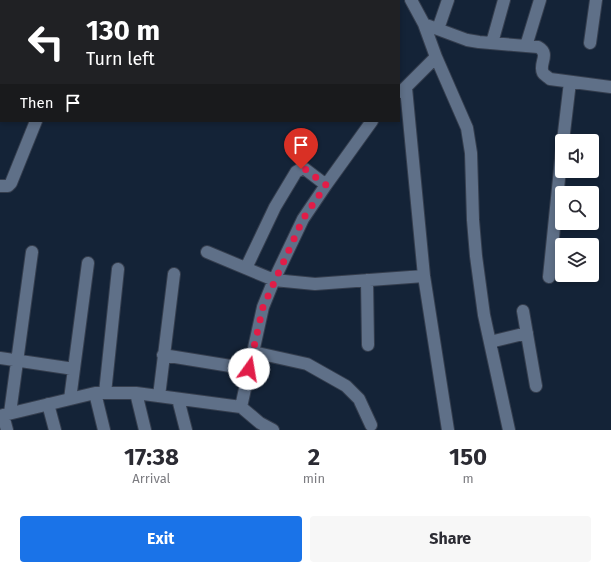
<!DOCTYPE html>
<html lang="en">
<head>
<meta charset="utf-8">
<style>
	:root { --surface:#fff; --page:#f7f7f7; --text:#2b2b33; --muted:#7c7c81; --accent:#1a73e8 }
	body { margin:0; font-family:"Fira Sans",sans-serif; background:var(--page); color:var(--text); height:100vh; display:flex; flex-direction:column; font-size:15px; white-space:nowrap }
	* { box-sizing:border-box; margin:0 }
	p { font-size:13px; color:var(--muted) }
	.icon { flex:none; width:22px; height:22px; fill:none; stroke:currentColor; stroke-width:2; stroke-linecap:round; stroke-linejoin:round }
	.map { position:relative; height:430px; overflow:hidden }
	.panel { display:flex; flex-direction:column; background:var(--surface); flex:1 }
	.panel>* { flex:none }
	.banner { position:absolute; left:0px; top:0px; width:400px; height:122px; box-shadow:0 2px 6px #0003; background:#202124; color:#fff; overflow:hidden }
	.buttons { position:absolute; left:555px; top:134px; display:grid; gap:8px }
	.buttons a { display:grid; place-items:center; width:44px; height:44px; border-radius:4px; background:var(--surface); box-shadow:0 2px 6px #0003; font-size:20px }
	.pin { position:absolute; display:grid; place-items:center; width:34px; height:34px; color:#fff; margin:-41px -17px; border-radius:50% 50% 50% 0; rotate:-45deg; box-shadow:0 0 4px #0007 }
	.pin .icon { rotate:45deg }
	.me { position:absolute; width:44px; margin:-22px; rotate:13deg; stroke-linejoin:round; filter:drop-shadow(0 0 3px #0008) }
	.turn { display:flex; align-items:center; gap:14px; height:84px; padding:0 20px; font-size:18px }
	.turn .icon { width:52px; height:52px; stroke-width:2.5 }
	.turn b { display:block; font-size:28px; line-height:34px }
	.then { display:flex; align-items:center; height:38px; padding:0 20px; background:#0003; gap:8px; font-size:15px }
	.eta { display:flex; justify-content:space-evenly; align-items:center; height:68px; text-align:center }
	.eta b { font-size:24px; font-weight:700; line-height:28px }
	.cta { display:flex; gap:8px; margin-top:auto; padding:8px 20px }
	.cta a { flex:1; height:46px; border-radius:4px; background:var(--accent); color:#fff; font-size:16px; font-weight:700; line-height:46px; text-align:center }
	.cta a+a { background:var(--page); color:var(--text) }
	.map>svg:first-child { display:block }
	.lines { fill:none; stroke-linecap:round; stroke-linejoin:round }
	.street-casing { stroke:#353e4e; stroke-width:14 }
	.street { stroke:#5f7088; stroke-width:12 }
	.route { stroke:#e11d48; stroke-width:7; stroke-dasharray:0 12.6 }
</style>
</head>
<body>
<div class="map">
<svg width="611" height="430" viewBox="0 0 611 430">
	<rect width="100%" height="100%" fill="#142337"/>
	<g class="lines">
		<defs>
			<path id="street" d="M125,0v1
				M212,0v1
				M83,1l1,-1
				M424,24l43,16 12,2 59,5c13,7 0,17 5,26 1,2 5,4 7,6l61,8
				M438,29l10,-29
				M492,43l12,-43
				M590,43l6,-43
				M526,46l14,-46
				M436,57l31,71 4,25 2,67 3,36 8,59 25,115
				M406,88l18,188 24,154
				M401,92l35,-35 -12,-33 -13,-24
				M563,141l7,-59
				M0,186h8l3,-3 25,-62
				M207,252l67,28 41,4 109,-8
				M246,268l29,-61 21,-35 5,-3h4l21,16
				M549,277l13,-128
				M367,280l1,65
				M523,311l13,75
				M490,342l37,-9
				M253,352l54,12 39,22 13,13 12,26
				M163,355l86,14
				M0,358l74,11
				M95,393l9,37
				M105,393l13,-124
				M136,393l9,37
				M159,396l15,-122
				M70,399l18,-136
				M178,399l8,31
				M48,404l7,26
				M241,407l22,-100 11,-27 29,-61 23,-34 46,-64
				M10,413l22,-161
				M3,415l4,15
				M0,416l95,-23h41l105,14 19,16 13,7"/>
		</defs>
		<!-- street casing -->
		<use href="#street" class="street-casing"/>
		<!-- street -->
		<use href="#street" class="street"/>
	</g>
	<g class="lines">
		<!-- route -->
		<path class="route" d="M249,369l14,-62 40,-88 23,-34 -21,-16h-4"/>
	</g>
</svg>
<div class="buttons">
<a><svg class="icon" aria-label="sound" viewBox="0 0 24 24"><path d="M4 9h4l5-4v14l-5-4H4zM17 9q2 3 0 6"/></svg></a>
<a><svg class="icon" aria-label="search" viewBox="0 0 24 24"><circle cx="10" cy="10" r="6"/><path d="M15 15l6 6"/></svg></a>
<a><svg class="icon" aria-label="layers" viewBox="0 0 24 24"><path d="M12 4l9 5-9 5-9-5zM3 14l9 5 9-5"/></svg></a>
</div>
<div class="pin" style="left:301px;top:169px;background:#d93025"><svg class="icon" aria-label="arrive" viewBox="0 0 24 24"><path d="M6 21V4h12l-3 4 3 4H6"/></svg></div>
<svg class="me" style="left:249px;top:369px" viewBox="-20 -20 40 40"><circle r="19" fill="#fff"/><path d="M0-13L10 11 0 6-10 11z" fill="#e11d48"/></svg>
<div class="banner">
<div class="turn"><svg class="icon" aria-label="left" viewBox="0 0 24 24"><path d="M17 20v-9H6M10 6l-5 5 5 5"/></svg><div><b>130 m</b>Turn left</div></div>
<div class="then">Then<svg class="icon" aria-label="arrive" viewBox="0 0 24 24"><path d="M6 21V4h12l-3 4 3 4H6"/></svg></div>
</div>
</div>
<section class="panel">
<div class="eta">
<div><b>17:38</b><p>Arrival</p></div>
<div><b>2</b><p>min</p></div>
<div><b>150</b><p>m</p></div>
</div>
<div class="cta"><a>Exit</a><a>Share</a></div>
</section>
</body>
</html>
